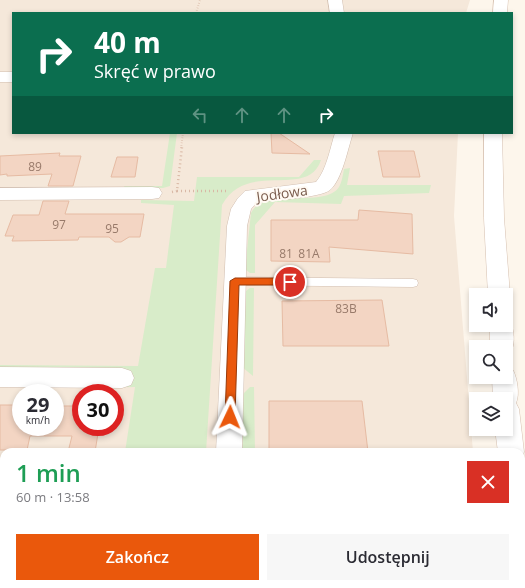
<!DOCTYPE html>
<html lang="pl">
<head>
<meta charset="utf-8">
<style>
	:root { --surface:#fff; --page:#f7f7f7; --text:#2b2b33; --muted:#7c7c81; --accent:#ea580c }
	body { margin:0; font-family:"Open Sans",sans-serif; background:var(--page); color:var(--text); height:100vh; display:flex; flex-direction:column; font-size:15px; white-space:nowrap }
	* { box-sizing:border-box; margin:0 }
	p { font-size:13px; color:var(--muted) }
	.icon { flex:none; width:22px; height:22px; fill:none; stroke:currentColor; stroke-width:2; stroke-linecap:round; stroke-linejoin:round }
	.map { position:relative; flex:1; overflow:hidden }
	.side { position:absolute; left:0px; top:448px; width:525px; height:140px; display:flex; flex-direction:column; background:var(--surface); border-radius:12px 12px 0 0; box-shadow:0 2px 6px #0003 }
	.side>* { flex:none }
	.guide { position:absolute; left:12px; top:12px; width:501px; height:122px; border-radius:0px; box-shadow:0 2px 6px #0003; background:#0b6e4f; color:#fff; overflow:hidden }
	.controls { position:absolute; left:469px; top:288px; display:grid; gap:8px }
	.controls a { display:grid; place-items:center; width:44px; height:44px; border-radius:0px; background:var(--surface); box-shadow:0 2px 6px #0003; font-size:20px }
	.speed { position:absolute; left:12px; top:384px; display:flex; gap:8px; font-size:20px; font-weight:700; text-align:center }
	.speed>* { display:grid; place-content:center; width:52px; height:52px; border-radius:50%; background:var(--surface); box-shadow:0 2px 6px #0003; line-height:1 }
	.speed small { font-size:10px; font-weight:400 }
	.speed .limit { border:6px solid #d22; background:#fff; color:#111 }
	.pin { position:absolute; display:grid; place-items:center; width:34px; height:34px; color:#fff; margin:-17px; border:2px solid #fff; border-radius:50%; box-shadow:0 1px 4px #0007 }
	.me { position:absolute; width:44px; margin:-22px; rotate:2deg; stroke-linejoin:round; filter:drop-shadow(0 0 3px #0008) }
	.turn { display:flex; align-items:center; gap:14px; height:84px; padding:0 16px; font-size:18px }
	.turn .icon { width:52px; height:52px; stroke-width:2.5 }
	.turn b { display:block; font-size:28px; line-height:34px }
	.lanes { display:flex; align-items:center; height:38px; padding:0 16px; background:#0003; justify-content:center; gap:20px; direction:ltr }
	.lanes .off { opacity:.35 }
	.round { display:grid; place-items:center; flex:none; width:42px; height:42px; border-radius:0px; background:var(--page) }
	.overview { display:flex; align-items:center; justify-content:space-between; height:68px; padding:0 16px }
	h1 { font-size:24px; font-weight:600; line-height:30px; color:#1e9e55 }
	.primary-button { display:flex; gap:8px; margin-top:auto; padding:8px 16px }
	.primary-button a { flex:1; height:46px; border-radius:0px; background:var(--accent); color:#fff; font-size:16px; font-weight:600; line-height:46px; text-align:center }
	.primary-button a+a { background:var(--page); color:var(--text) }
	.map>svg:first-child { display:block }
	.residential { fill:#f5e8da; fill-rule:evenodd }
	.green { fill:#d8ecc9 }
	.building { fill:#f3d5c3; stroke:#e6bba3 }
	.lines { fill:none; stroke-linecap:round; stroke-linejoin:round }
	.lane-casing { stroke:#d1beb0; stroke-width:1 }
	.street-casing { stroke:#d1beb0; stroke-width:1 }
	.secondary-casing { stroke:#d6c0b0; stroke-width:1 }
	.path-far1 { stroke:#d9b8a5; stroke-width:2; stroke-dasharray:0.5 2; stroke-linecap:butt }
	.path { stroke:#d9b8a5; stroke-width:2.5; stroke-dasharray:1 3; stroke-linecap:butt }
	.lane { fill:#fff; fill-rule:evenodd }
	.street { fill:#fff; fill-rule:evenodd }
	.secondary { fill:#fff; fill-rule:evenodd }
	.route { fill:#ea580c; stroke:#983908 }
	.labels { text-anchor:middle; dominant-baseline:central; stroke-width:4; stroke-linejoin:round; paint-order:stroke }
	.number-label { font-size:12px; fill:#987a6a }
	.street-label { font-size:14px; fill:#7a5c4d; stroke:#fffaf3 }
</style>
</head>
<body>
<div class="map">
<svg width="525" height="588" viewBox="0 0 525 588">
	<rect width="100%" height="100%" fill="#fdf6ec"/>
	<!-- residential -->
	<path class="residential" d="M0,0h470l-4,13h-453v120h445l-4,83 19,236h-469v132h480v4h-484zM21,393h34v34h-34zM81,393h34v34h-34z"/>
	<!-- green -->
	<path class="green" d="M170,133h7l-7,53 -7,2 -38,1 -1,-3h38z
		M314,160h7c-13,40 -74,-1 -99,45l-16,247h-81l10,-65 -48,1v-2l-87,-18v-3l138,1 17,-98h11l8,-63 -33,-2v-3l53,1 3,-24h102z
		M350,168l-3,17h84l-2,8 -85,3 -3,8 -66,-2 -20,23v48h-5l-5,-4 6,-56c13,-27 74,-4 88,-26 3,-5 4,-13 5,-18z
		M250,288h4l-1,88 -11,-9 4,-76z
		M250,387h4l1,65h-15l3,-58z
		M108,584h90l-1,4h-90z"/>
	<!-- building -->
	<path class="building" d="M271,133h8l31,21 -38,-1z
		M378,151h36l6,26h-37z
		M60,153l-1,3h22l-8,30h-25l4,-12 -45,2v-2l-7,1v-19z
		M117,157h21l-3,20h-24z
		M43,201h26l-4,13h79l-4,23h-11l-8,5h-6l-6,-5h-30l-1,3 -66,1 2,-5h-9l8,-21h26z
		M359,210l53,4 1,40 -84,-7 1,15 -59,-1v-41h87z
		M382,300l7,46h-106l-1,-45z
		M269,401h93l6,51h-99z
		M0,405h21v22h34v-21h26v21h18l-4,25h-27l4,-16h-42l-3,14h-27z"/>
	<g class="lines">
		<defs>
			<path id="lane" d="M235,277l178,2 4,1 1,3 -1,3 -4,1 -178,-2 -4,-1 -1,-3 1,-3z"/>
			<path id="street" d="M328,0h14l2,13h-14z
				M0,72h13v10h-13z
				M335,133h18c-5,15 -11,47 -23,57 -10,8 -58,10 -73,12l-6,7 -4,17 -5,226h-26l11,-226 4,-17 7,-11 7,-7 71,-9c11,-13 14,-34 19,-49z
				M152,187l7,1 3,5 -3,5 -7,1 -152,1v-12z
				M0,367l122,1 9,3 3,7 -3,7 -9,3 -122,-1z
				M209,584h30l-1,4h-30z"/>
			<path id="secondary" d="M494,0h14l-1,13h-14z
				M484,133h18l2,85 6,77 -4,6v-6h-18l-4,-77z
				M506,318l3,1c5,10 7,24 1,35l-4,1v-8h-16v-22h16z
				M506,367l7,3c4,8 7,24 3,33l3,6 5,43 -3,7v-7h-23l-3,-23h11v-30h-13l-1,-22h14z
				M521,519l4,1v61l-4,-2z"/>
		</defs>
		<!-- lane casing -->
		<use href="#lane" class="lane-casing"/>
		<!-- street casing -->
		<use href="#street" class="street-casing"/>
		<!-- secondary casing -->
		<use href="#secondary" class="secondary-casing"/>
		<!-- path-far1 -->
		<path class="path-far1" d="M196,13l4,-13
			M181,148l2,-15"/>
		<!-- path -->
		<path class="path" d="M177,191h51
			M172,192l5,-1 5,-44"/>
		<!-- lane -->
		<use href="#lane" class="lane"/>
		<!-- street -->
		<use href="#street" class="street"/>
		<!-- secondary -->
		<use href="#secondary" class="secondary"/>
	</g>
	<!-- route -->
	<path class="route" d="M235,278h55l5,4 -5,3h-51l-4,132 -1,3 -4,1 -4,-1 -1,-3 5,-136z"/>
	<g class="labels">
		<!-- number labels -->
		<g class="number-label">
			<text x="35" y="166">89</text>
			<text x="59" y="224">97</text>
			<text x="112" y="228">95</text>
			<text x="286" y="253">81</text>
			<text x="309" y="253">81A</text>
			<text x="346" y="308">83B</text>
		</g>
		<!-- street labels -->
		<g class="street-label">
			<text transform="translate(282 193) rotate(-8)">Jodłowa</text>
		</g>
	</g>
</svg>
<div class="controls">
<a><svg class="icon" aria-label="sound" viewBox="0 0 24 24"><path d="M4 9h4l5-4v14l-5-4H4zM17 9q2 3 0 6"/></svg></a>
<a><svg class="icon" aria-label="search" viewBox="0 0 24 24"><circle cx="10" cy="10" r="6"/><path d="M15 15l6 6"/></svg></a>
<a><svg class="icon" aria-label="layers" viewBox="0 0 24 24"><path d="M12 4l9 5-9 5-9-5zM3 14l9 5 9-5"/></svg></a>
</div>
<div class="speed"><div>29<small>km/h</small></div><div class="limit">30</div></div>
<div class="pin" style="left:290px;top:282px;background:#d93025"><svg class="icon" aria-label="arrive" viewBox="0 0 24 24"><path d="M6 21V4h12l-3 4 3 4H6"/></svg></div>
<svg class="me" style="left:230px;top:417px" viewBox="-20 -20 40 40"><path d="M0-17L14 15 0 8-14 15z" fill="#ea580c" stroke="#fff" stroke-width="4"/></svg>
<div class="guide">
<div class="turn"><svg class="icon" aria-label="right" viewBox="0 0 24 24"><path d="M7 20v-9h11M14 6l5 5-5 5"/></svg><div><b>40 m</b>Skręć w prawo</div></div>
<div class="lanes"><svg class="icon off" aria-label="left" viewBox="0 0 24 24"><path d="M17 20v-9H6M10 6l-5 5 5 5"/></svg><svg class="icon off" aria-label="ahead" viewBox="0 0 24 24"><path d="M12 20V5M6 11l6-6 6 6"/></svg><svg class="icon off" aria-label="ahead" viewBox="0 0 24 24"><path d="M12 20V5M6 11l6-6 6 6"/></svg><svg class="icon" aria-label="right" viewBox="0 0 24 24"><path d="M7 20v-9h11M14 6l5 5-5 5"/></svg></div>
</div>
<section class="side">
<div class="overview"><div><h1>1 min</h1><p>60 m · 13:58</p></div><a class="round" style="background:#d93025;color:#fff"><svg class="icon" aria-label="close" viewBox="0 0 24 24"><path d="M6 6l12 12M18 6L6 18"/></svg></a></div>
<div class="primary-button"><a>Zakończ</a><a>Udostępnij</a></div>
</section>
</div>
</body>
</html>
